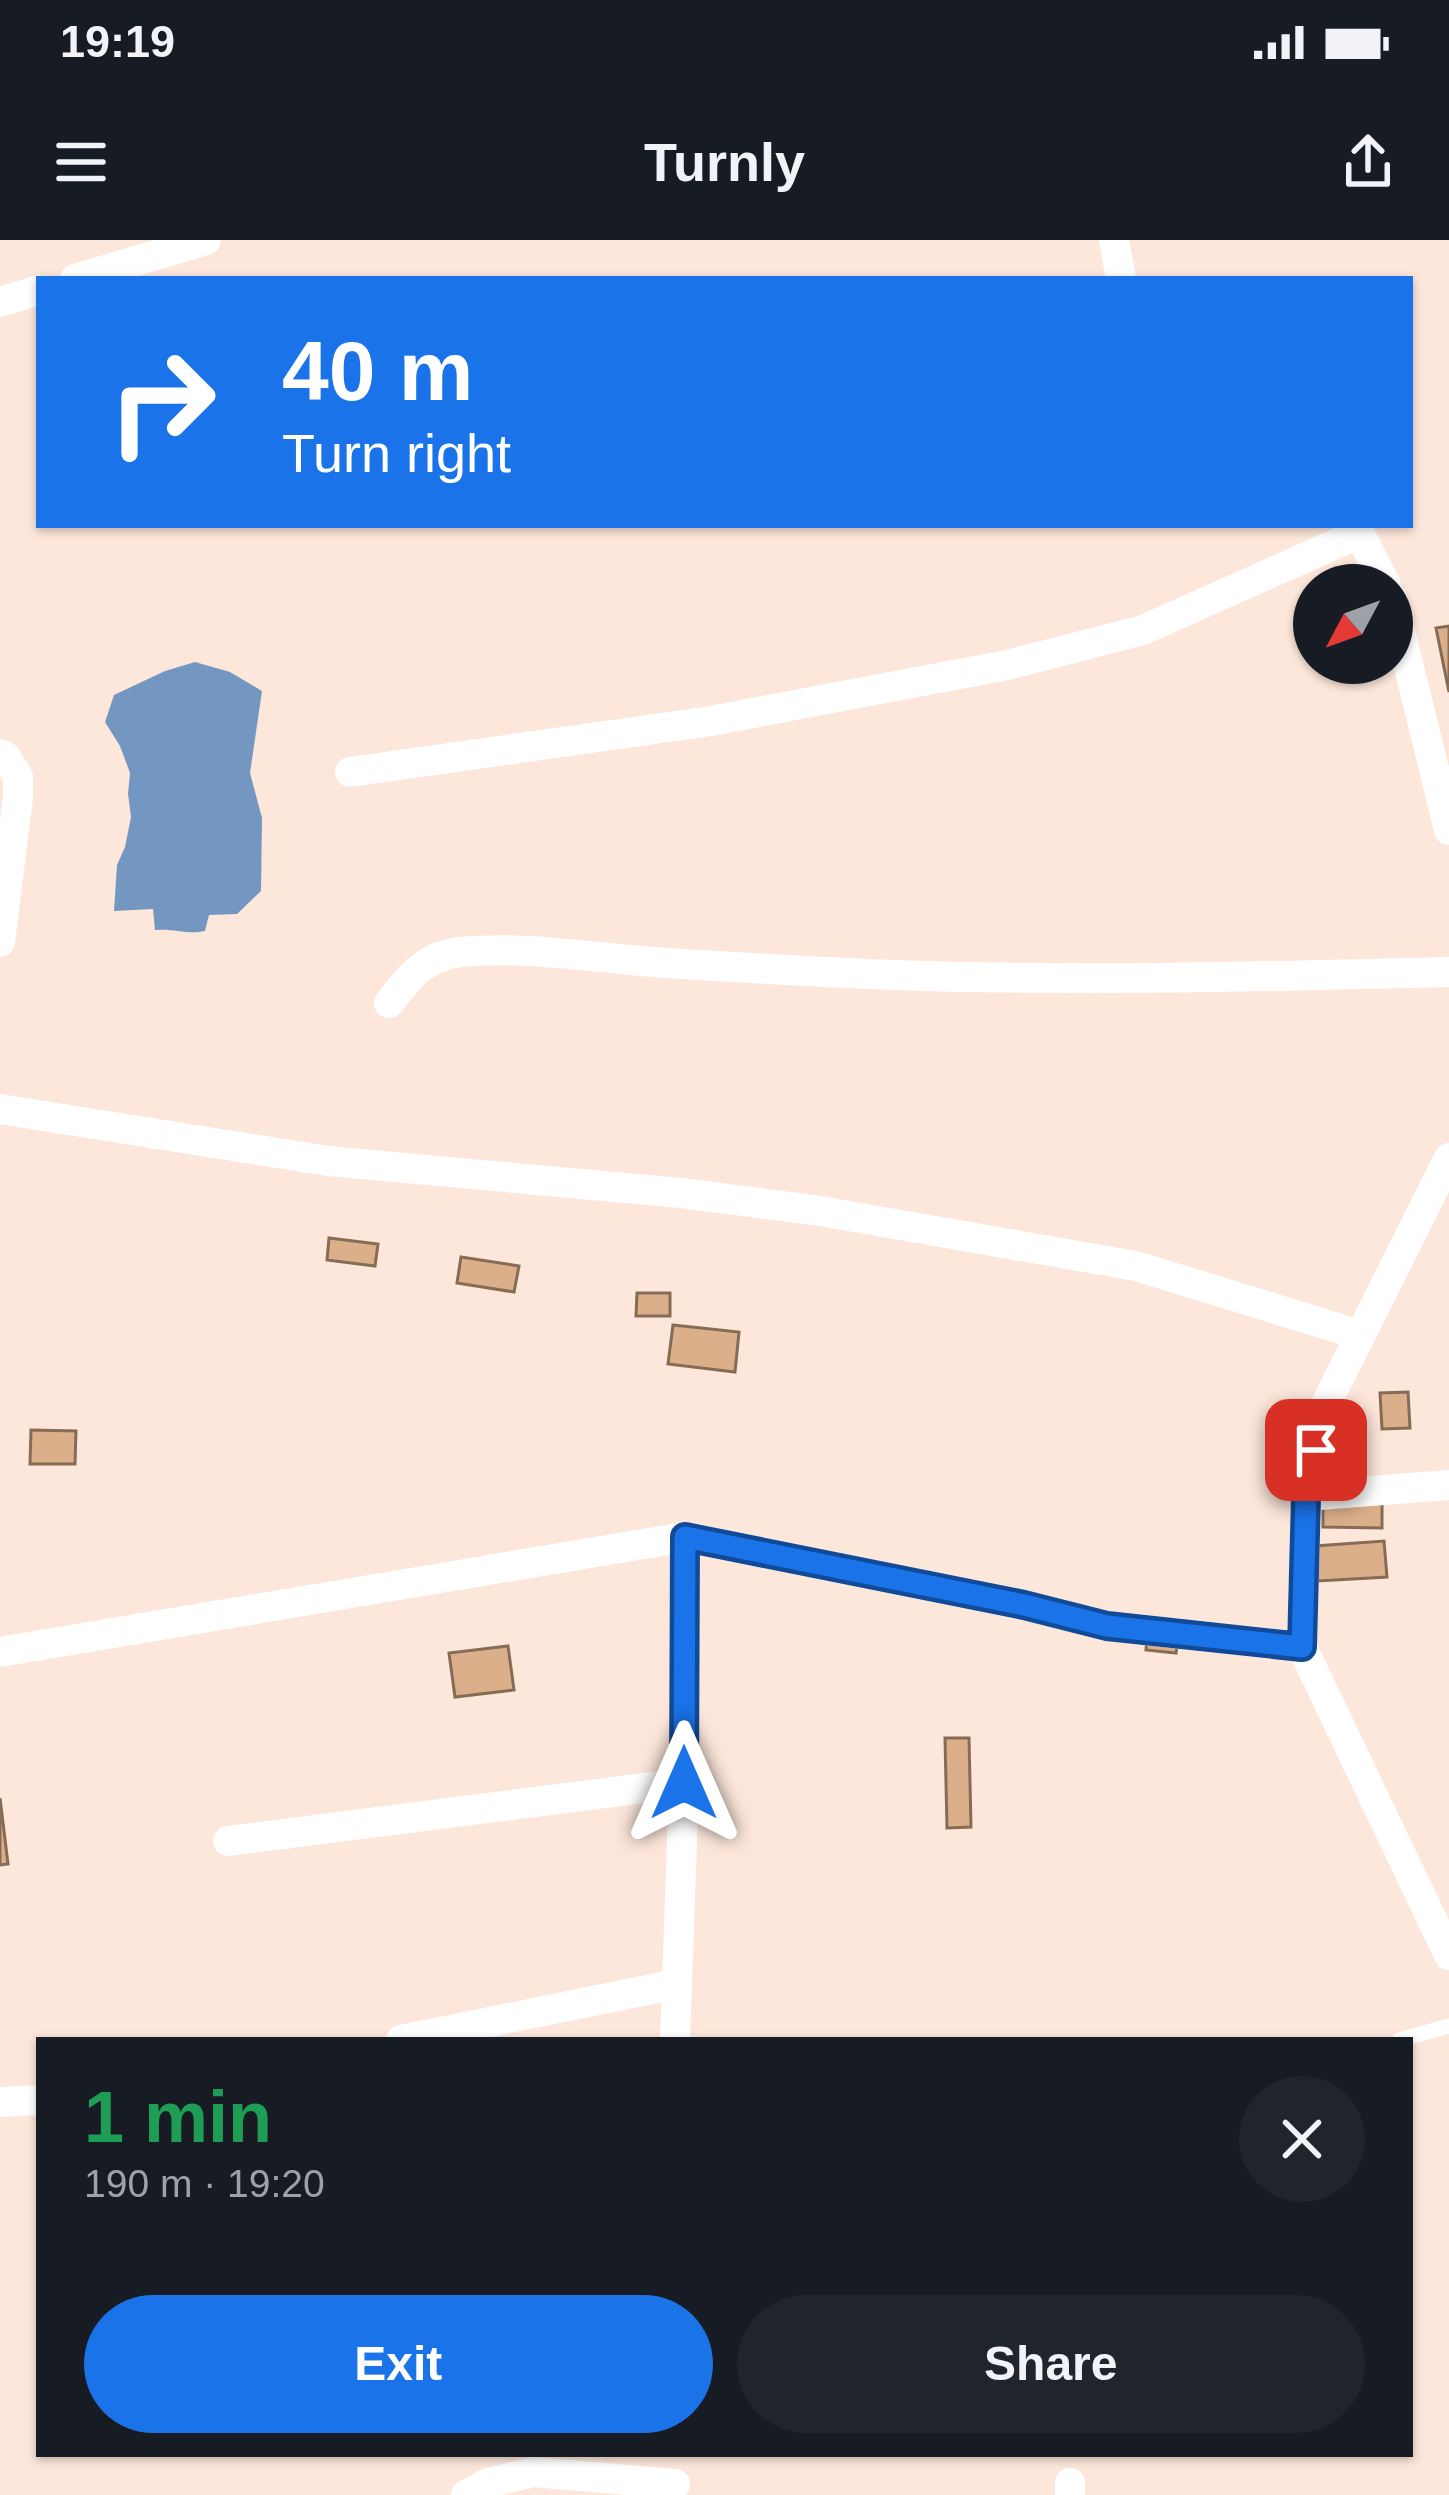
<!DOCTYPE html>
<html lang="en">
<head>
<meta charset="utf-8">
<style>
	:root { --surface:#171b24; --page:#20242c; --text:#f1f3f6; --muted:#9ea1a6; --accent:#1a73e8 }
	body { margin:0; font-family:Arial,sans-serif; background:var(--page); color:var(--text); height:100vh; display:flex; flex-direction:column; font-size:45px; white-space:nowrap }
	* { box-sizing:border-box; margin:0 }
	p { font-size:39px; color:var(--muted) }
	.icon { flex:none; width:66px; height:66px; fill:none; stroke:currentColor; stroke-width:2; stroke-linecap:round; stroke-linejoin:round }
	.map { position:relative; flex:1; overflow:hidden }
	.side { position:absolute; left:36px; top:1797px; width:1377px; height:420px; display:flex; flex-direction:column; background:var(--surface); border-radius:0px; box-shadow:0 3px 9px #0004 }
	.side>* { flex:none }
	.banner { position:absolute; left:36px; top:36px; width:1377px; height:252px; border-radius:0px; box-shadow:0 3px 9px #0004; background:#1a73e8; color:#fff; overflow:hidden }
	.needle { width:78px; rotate:229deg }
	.controls { position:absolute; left:1293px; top:324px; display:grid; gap:24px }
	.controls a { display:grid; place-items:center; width:120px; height:120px; border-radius:50%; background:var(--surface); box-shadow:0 3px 9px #0004; font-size:60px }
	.pin { position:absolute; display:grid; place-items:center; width:102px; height:102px; color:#fff; margin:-51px; border-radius:24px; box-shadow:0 6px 18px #0006 }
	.me { position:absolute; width:132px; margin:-66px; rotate:0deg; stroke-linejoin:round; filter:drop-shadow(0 0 9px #0008) }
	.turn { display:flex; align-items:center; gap:42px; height:252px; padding:0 48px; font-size:54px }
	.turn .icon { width:156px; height:156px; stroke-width:2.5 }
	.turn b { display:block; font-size:84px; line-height:102px }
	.round { display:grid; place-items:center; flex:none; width:126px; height:126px; border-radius:63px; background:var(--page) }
	.overview { display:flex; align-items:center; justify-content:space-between; height:204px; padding:0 48px }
	h1 { font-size:72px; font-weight:700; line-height:90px; color:#1e9e55 }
	.primary-button { display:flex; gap:24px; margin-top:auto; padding:24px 48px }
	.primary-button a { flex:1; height:138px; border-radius:72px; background:var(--accent); color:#fff; font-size:48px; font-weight:700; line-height:138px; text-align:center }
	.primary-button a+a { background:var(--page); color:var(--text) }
	.status { display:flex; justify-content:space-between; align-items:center; height:84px; padding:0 60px; background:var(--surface); direction:ltr }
	.status svg { height:33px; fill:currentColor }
	header { display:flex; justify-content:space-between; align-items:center; height:156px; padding:0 48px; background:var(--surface); font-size:54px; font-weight:700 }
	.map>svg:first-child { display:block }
	.water { fill:#7397c0 }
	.building { fill:#dcaf8b; stroke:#876c55; stroke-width:3 }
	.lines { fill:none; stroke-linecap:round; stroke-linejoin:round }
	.service { stroke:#fff; stroke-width:15 }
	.minor { stroke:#fff; stroke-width:30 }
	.route-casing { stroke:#114b97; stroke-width:30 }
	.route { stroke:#1a73e8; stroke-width:21 }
</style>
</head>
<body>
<div class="status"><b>19:19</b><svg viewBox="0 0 49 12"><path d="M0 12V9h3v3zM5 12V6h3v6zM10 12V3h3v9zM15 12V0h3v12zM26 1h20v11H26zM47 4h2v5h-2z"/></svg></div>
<header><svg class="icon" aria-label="menu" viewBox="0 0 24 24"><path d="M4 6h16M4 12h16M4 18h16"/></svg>Turnly<svg class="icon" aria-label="share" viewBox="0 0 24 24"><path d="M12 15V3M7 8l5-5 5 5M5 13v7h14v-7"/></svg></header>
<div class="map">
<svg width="1449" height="2255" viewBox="0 0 1449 2255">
	<rect width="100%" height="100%" fill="#fde7db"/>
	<!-- water -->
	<path class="water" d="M195,422l35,10 32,19 -12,82 12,45 -1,73 -24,23 -28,1 -4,16c-18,4 -31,-3 -50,-1l-2,-21 -39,2 3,-46 8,-18 6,-30 -3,-23 2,-21 -10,-27 -15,-24 9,-27 51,-24z"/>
	<!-- building -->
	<path class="building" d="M1449,386v66l-13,-64z
		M329,998l49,6 -3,22 -48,-6z
		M461,1017l58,9 -5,26 -57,-9z
		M637,1053h33v23h-34z
		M673,1085l66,7 -4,40 -67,-8z
		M1408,1152l2,36 -28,1 -2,-36z
		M31,1190l45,1 -1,33h-45z
		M1323,1254l59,1v33l-59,-1z
		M1384,1301l3,36 -69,4 -3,-35z
		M1147,1397l31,3 -2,13 -30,-3z
		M508,1406l6,44 -59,7 -6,-44z
		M945,1498h24l2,89 -24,1z
		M0,1558l8,66 -8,1z"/>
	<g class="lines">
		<!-- service -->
		<path class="service" d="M1399,1800l50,-14"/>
		<!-- minor -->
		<path class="minor" d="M1114,0l7,39
			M75,39l131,-39
			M0,62l39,-12
			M1355,285l31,60
			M1392,358l57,232
			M0,514l5,2 13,21v21l-18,144
			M350,532l361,-51 296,-56 136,-35 217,-97
			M389,763c20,-26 36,-47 71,-51 59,-6 121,4 181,9 75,6 151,9 227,13 193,8 387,3 581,-2
			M0,869l328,52 353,32 139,18 316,55 224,69
			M1449,918l-123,246 -20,92 -4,151 147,308
			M1306,1256l143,-11
			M0,1412l685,-115 339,68 83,21 195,21
			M228,1601l456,-58
			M401,1800l276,-56
			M675,1800l9,-257 1,-246
			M0,1862l39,-2
			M466,2255l22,-12 45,-11 142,12
			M1070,2255v-12"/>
	</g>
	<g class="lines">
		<defs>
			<path id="route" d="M684,1543l1,-246 339,68 83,21 195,21 4,-151 10,-46"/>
		</defs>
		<!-- route casing -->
		<use href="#route" class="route-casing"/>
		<!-- route -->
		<use href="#route" class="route"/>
	</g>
</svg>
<div class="controls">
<a><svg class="needle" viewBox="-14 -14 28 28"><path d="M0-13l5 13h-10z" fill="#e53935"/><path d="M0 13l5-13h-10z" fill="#9ea1a6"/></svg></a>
</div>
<div class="pin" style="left:1316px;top:1210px;background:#d93025"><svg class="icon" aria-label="arrive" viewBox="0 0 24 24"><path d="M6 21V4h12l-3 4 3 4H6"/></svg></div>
<svg class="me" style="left:684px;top:1543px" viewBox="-20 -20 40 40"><path d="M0-17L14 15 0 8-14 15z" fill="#1a73e8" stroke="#fff" stroke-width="4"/></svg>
<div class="banner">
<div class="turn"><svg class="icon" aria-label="right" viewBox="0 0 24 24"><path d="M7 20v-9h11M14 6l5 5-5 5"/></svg><div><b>40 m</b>Turn right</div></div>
</div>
<section class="side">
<div class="overview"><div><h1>1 min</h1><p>190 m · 19:20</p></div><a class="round"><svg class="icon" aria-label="close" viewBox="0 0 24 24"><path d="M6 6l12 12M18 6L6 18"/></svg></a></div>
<div class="primary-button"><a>Exit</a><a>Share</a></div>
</section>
</div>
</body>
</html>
